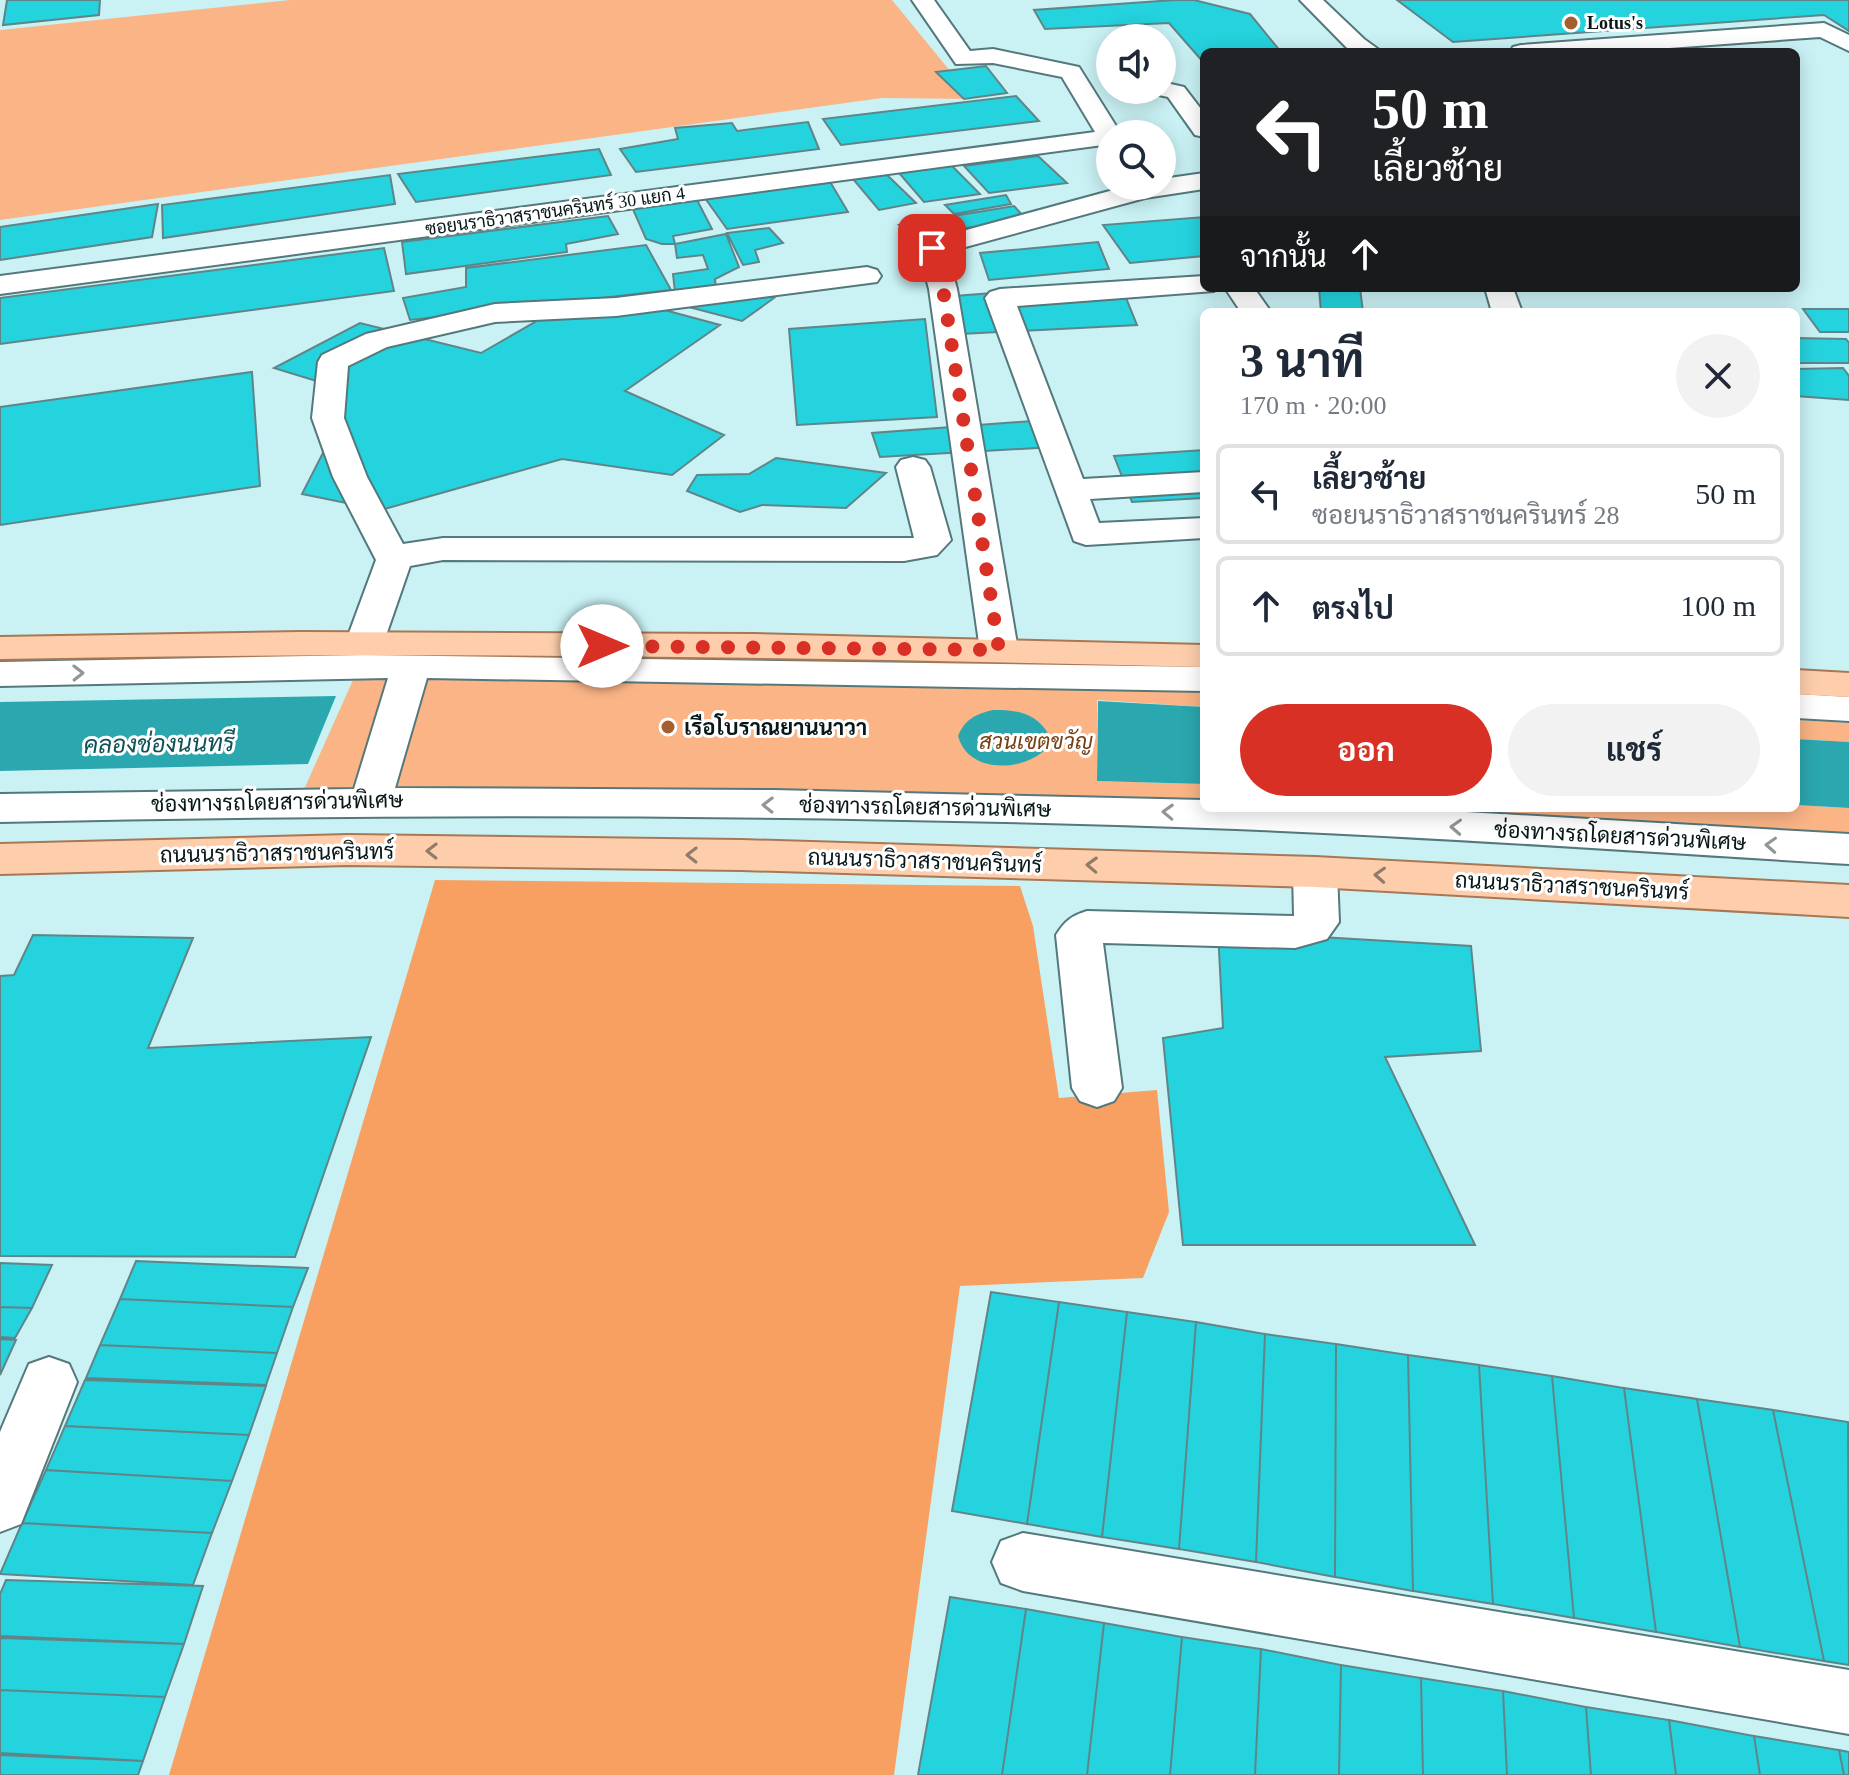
<!DOCTYPE html>
<html lang="th">
<head>
<meta charset="utf-8">
<style>
	:root { --surface:#fff; --page:#f2f2f3; --text:#1f2937; --muted:#747a83; --line:#e0e1e3; --accent:#d93025 }
	body { margin:0; font-family:"Times New Roman",Sarabun,serif; background:var(--page); color:var(--text); height:100vh; display:flex; flex-direction:column; font-size:30px; white-space:nowrap }
	* { box-sizing:border-box; margin:0 }
	p { font-size:26px; color:var(--muted) }
	.icon { flex:none; width:44px; height:44px; fill:none; stroke:currentColor; stroke-width:2; stroke-linecap:round; stroke-linejoin:round }
	.map { position:relative; flex:1; overflow:hidden }
	.details { position:absolute; left:1200px; top:308px; width:600px; height:504px; display:flex; flex-direction:column; background:var(--surface); border-radius:12px; box-shadow:0 4px 20px #0003 }
	.details>* { flex:none }
	.top-card { position:absolute; left:1200px; top:48px; width:600px; height:244px; border-radius:12px; box-shadow:0 4px 20px #0003; background:#202124; color:#fff; overflow:hidden }
	.controls { position:absolute; left:1096px; top:24px; display:grid; gap:16px }
	.controls a { display:grid; place-items:center; width:80px; height:80px; border-radius:50%; background:var(--surface); box-shadow:0 4px 20px #0003; font-size:40px }
	.pin { position:absolute; display:grid; place-items:center; width:68px; height:68px; color:#fff; margin:-34px; border-radius:16px; box-shadow:0 4px 12px #0006 }
	.me { position:absolute; width:88px; margin:-44px; rotate:90deg; stroke-linejoin:round; filter:drop-shadow(0 0 6px #0008) }
	.turn { display:flex; align-items:center; gap:28px; height:168px; padding:0 40px; font-size:36px }
	.turn .icon { width:104px; height:104px; stroke-width:2.5 }
	.turn b { display:block; font-size:56px; line-height:68px }
	.then { display:flex; align-items:center; height:76px; padding:0 40px; background:#0003; gap:16px; font-size:30px }
	.round { display:grid; place-items:center; flex:none; width:84px; height:84px; border-radius:42px; background:var(--page) }
	.head { display:flex; align-items:center; justify-content:space-between; height:136px; padding:0 40px }
	h1 { font-size:48px; font-weight:700; line-height:60px }
	.primary-button { display:flex; gap:16px; margin-top:auto; padding:16px 40px }
	.primary-button a { flex:1; height:92px; border-radius:48px; background:var(--accent); color:#fff; font-size:32px; font-weight:700; line-height:92px; text-align:center }
	.primary-button a+a { background:var(--page); color:var(--text) }
	ul { padding:0; list-style:none }
	li { display:flex; align-items:center; gap:24px; height:100px; margin:0 16px 12px; padding:0 24px; border:4px solid var(--line); border-radius:12px }
	li div { flex:1 }
	li b { display:block; font-size:30px }
	li em { font-style:normal }
	.map>svg:first-child { display:block }
	.green { fill:#fab485 }
	.forest { fill:#f7a062 }
	.water { fill:#2ba7af }
	.building { fill:#25d3de; stroke:#608588; stroke-width:2 }
	.lines { fill:none; stroke-linecap:round; stroke-linejoin:round }
	.minor-casing { stroke:#54787b; stroke-width:4 }
	.major-casing { stroke:#a87854; stroke-width:4 }
	.minor { fill:#fff; fill-rule:evenodd }
	.major { fill:#feceac; fill-rule:evenodd }
	.oneway { stroke:#909797 }
	.oneway2 { stroke:#8f7c69 }
	.route { stroke:#d93025; stroke-width:14; stroke-dasharray:0 25.2 }
	.poi-dot { fill:#a3602e; stroke:#fff; stroke-width:3 }
	.labels { text-anchor:middle; dominant-baseline:central; stroke-width:6; stroke-linejoin:round; paint-order:stroke }
	.far-poi-label { font-size:18px; font-weight:bold; fill:#081718; stroke:#fff; text-anchor:start }
	.far-street-label { font-size:18px; fill:#081718; stroke:#fff }
	.poi-label { font-size:22px; font-weight:bold; fill:#081718; stroke:#fff; text-anchor:start }
	.park-label { font-size:22px; font-style:italic; fill:#784013; stroke:#fff }
	.street-label { font-size:22px; fill:#081718; stroke:#fff }
	.water-label { font-size:24px; font-style:italic; fill:#0d5256; stroke:#fff }
</style>
</head>
<body>
<div class="map">
<svg width="1849" height="1775" viewBox="0 0 1849 1775">
	<rect width="100%" height="100%" fill="#caf2f5"/>
	<!-- green -->
	<path class="green" d="M290,0h602l81,99 -91,-1 -882,122v-190z
		M452,679l752,7v21l-107,-7v81l107,3v20l-902,-10 51,-114z
		M1796,720l53,3v19l-53,-3z
		M1796,805l53,3v31l-561,-31h508z"/>
	<!-- forest -->
	<path class="forest" d="M435,880l585,6 13,40 26,172 98,-8 12,122 -26,66 -183,8 -66,489h-725z"/>
	<!-- water -->
	<path class="water" d="M336,696l-28,68 -308,7v-69z
		M1098,701l106,6v77l-107,-3z
		M993,710c23,0 41,2 55,23l-4,18c-25,21 -76,22 -86,-15 7,-17 18,-22 35,-26z
		M1796,739l53,3v66l-53,-3z"/>
	<!-- building -->
	<path class="building" d="M7,0h93l-1,15 -96,10z
		M1174,0h20l56,14 31,38h-77v11l-35,-40 -124,6 -11,-19z
		M1397,0h452v31l-25,-16 -371,27z
		M986,66l21,27 -43,6 -28,-27z
		M1016,96l23,25 -198,24 -18,-26z
		M808,122l11,27 -183,23 -16,-23 58,-10 -3,-11 57,-5 5,8z
		M599,149l12,26 -195,27 -18,-28z
		M1038,156l29,27 -78,10 -25,-27z
		M951,165l29,29 -56,8 -25,-29z
		M886,174l30,29 -37,7 -26,-31z
		M390,175l5,29 -232,34 -1,-33z
		M829,180l19,32 -121,17 -22,-31z
		M1006,195l5,9 -57,10 -9,-9z
		M696,198l16,31 -39,7 2,8h-13l-16,-5 -14,-32z
		M158,204l-6,33 -152,23v-33z
		M1014,206l12,13 -114,17 -13,-11z
		M608,216l10,18 -52,10 1,8 -161,22 -4,-32z
		M1204,217v39l-74,7 -27,-38z
		M769,228l14,15 -28,7 4,12 -16,3 -16,-32z
		M726,234l13,33 -24,12 1,9 -41,4 -2,-18 35,-5 -5,-14 -26,3 -2,-14z
		M1098,242l11,27 -120,11 -9,-27z
		M646,245l25,45 -261,30 -7,-22 63,-11v-19z
		M384,248l10,43 -394,53v-46z
		M1120,283l17,42 -176,9 -6,-38z
		M725,286l49,12 -32,23 -61,-16z
		M1319,288h41l3,24h-42z
		M1615,288h59l1,2 -58,1z
		M631,301l89,24 -95,66 99,44 -52,40 -110,-16 -181,51 -79,-16 24,-47 -3,-64 -49,-15 86,-45 121,30 75,-43z
		M1803,309h46v23h-29z
		M925,319l12,98 -140,8 -8,-96z
		M1796,338l50,1 3,4v20h-53z
		M1843,368l6,8v24l-53,-4v-27z
		M252,372l8,114 -260,39v-118z
		M1045,420l9,27 -174,10 -8,-24z
		M1204,450v48l-72,4 -18,-46z
		M776,458l110,15 -40,35 -84,-3 -22,7 -53,-21 10,-16 52,-1z
		M1218,931l253,15 10,105 -96,6 90,188h-292l-20,-207 60,-10z
		M33,935l160,3 -45,110 223,-11 -76,220 -295,-1v-280l14,-1z
		M136,1261l172,7 -15,39 -173,-8z
		M0,1263l52,2 -20,43 -32,-1z
		M991,1292l68,10 -32,222 -75,-13z
		M120,1299l173,8 -16,46 -177,-8z
		M1059,1302l68,10 -25,225 -75,-13z
		M0,1307l32,1 -17,30 -15,-1z
		M1127,1312l69,10 -17,227 -77,-12z
		M1196,1322l69,12 -9,228 -77,-13z
		M1265,1334l71,10 -1,233 -79,-15z
		M0,1339l16,1 -16,35z
		M1336,1344l72,11 5,236 -78,-14z
		M100,1345l177,8 -11,32 -180,-7z
		M1408,1355l71,10 14,239 -80,-13z
		M1479,1365l73,11 22,242 -81,-14z
		M1552,1376l72,12 32,244 -82,-14z
		M85,1380l181,6 -17,49 -184,-9z
		M1624,1388l73,11 43,248 -84,-15z
		M1697,1399l76,11 51,251 -84,-14z
		M1773,1410l75,12 1,243 -25,-4z
		M65,1426l184,9 -17,46 -186,-11z
		M46,1470l186,11 -20,52 -190,-10z
		M22,1523l51,3 139,7 -19,52 -193,-11z
		M6,1580l197,6 -19,58 -184,-6v-44z
		M950,1597l76,12 -24,166h-84z
		M1026,1609l78,14 -17,152h-85z
		M1104,1623l78,14 -12,138h-83z
		M0,1636l184,8 -19,53 -165,-7z
		M1182,1637l79,12 -6,126h-85z
		M1261,1649l80,16 -2,110h-84z
		M1341,1665l80,13 2,97h-84z
		M1421,1678l82,13 4,84h-84z
		M0,1690l165,7 -22,64 -143,-6z
		M1503,1691l83,16 5,68h-84z
		M1586,1707l83,13 7,55h-85z
		M1669,1720l85,16 6,39h-84z
		M1754,1736l85,14 5,25h-84z
		M1839,1750l10,2v23h-5z
		M0,1753l143,8 -5,14h-138z"/>
	<g class="lines">
		<defs>
			<path id="minor" d="M912,0h22l36,51 23,-2 86,18 42,67h-11v10l-1110,150v-18l1095,-144 -33,-55 -69,-14 -37,1z
				M1300,0h23l41,39 18,13h-28l-6,-3z
				M1824,23l25,12v16l-29,-14 -206,15h-104l3,-5 8,-2z
				M1162,82l22,5 20,26v24l-9,-2 -27,-38 -14,-3 -3,-4h11z
				M1204,173v16l-59,9 -198,54 10,37 61,361 -6,8 -13,3 -13,-3 -6,-8 -51,-361 -11,-41 4,-6 206,-56h34v-7z
				M867,267l10,3 4,6 -4,6 -261,34 -121,6 -108,25 -39,19 -4,52 23,59 36,67 40,-6h471l-18,-71 5,-7 12,-3 12,3 5,7 21,73 -14,15 -33,6 -461,-1 -33,6 -27,78 -6,8 -13,3 840,12v24l-777,-13 -32,110 378,2 431,10v8h193l452,26v30c-204,-12 -408,-27 -613,-35 -412,-15 -824,-16 -1236,-7v-28l354,-5 34,-111 -388,8v-24l364,-7 -13,-3 -6,-8 31,-84 -43,-83 -21,-59 6,-56 4,-7 44,-21 129,-30 121,-6z
				M1204,276v12h12l-2,3 -197,15 66,173 121,-7v20l-114,7 9,24 105,-5v20l-118,7 -12,-4 -89,-243 5,-6 10,-3z
				M1225,288h29l17,24h-30z
				M1485,288h28l9,24h-30z
				M1796,694l53,3v24l-53,-3z
				M1315,857l15,4 7,11 2,50 -12,17 -32,9 -192,-5 19,145 -8,13 -17,6 -17,-6 -8,-13 -16,-153c9,-14 15,-19 31,-24l207,5 -1,-44 7,-11z
				M49,1357l20,7 8,18 -56,142 -21,8v-100l29,-68z
				M1023,1533l826,137v64l-826,-143 -22,-8 -9,-21 9,-21z"/>
			<path id="major" d="M301,632l452,2 451,11v22c-401,-10 -802,-16 -1204,-8v-22z
				M1796,670l53,3v24l-53,-3z
				M348,835l393,5 574,17 534,28v32l-534,-30 -574,-17 -393,-5 -348,9v-30z"/>
		</defs>
		<!-- minor casing -->
		<use href="#minor" class="minor-casing"/>
		<!-- major casing -->
		<use href="#major" class="major-casing"/>
		<!-- minor -->
		<use href="#minor" class="minor"/>
		<!-- major -->
		<use href="#major" class="major"/>
	</g>
	<!-- one-way arrows -->
	<defs><path id="oneway-chevron" d="M-2-3.5L2.5 0L-2 3.5" fill="none" stroke-width="1.6" stroke-linecap="round" stroke-linejoin="round" transform="scale(2)"/></defs>
	<g class="oneway">
		<use href="#oneway-chevron" transform="translate(78 673) rotate(-1)"/>
		<use href="#oneway-chevron" transform="translate(768 805) rotate(-179)"/>
		<use href="#oneway-chevron" transform="translate(1168 812) rotate(-178)"/>
		<use href="#oneway-chevron" transform="translate(1456 827) rotate(-177)"/>
		<use href="#oneway-chevron" transform="translate(1771 845) rotate(-177)"/>
	</g>
	<g class="oneway2">
		<use href="#oneway-chevron" transform="translate(432 851) rotate(-179)"/>
		<use href="#oneway-chevron" transform="translate(692 855) rotate(-179)"/>
		<use href="#oneway-chevron" transform="translate(1092 865) rotate(-178)"/>
		<use href="#oneway-chevron" transform="translate(1380 875) rotate(-177)"/>
	</g>
	<g class="lines">
		<!-- route -->
		<path class="route" d="M602,646l397,4 -56,-361 -11,-41"/>
	</g>
	<!-- markers -->
	<g class="poi-dot">
		<circle cx="1571" cy="23" r="8"/>
		<circle cx="668" cy="727" r="8"/>
	</g>
	<g class="labels">
		<!-- far-poi labels -->
		<g class="far-poi-label">
			<text x="1587" y="23">Lotus's</text>
		</g>
		<!-- far-street labels -->
		<g class="far-street-label">
			<text transform="translate(555 211) rotate(-8)">ซอยนราธิวาสราชนครินทร์ 30 แยก 4</text>
		</g>
		<!-- poi labels -->
		<g class="poi-label">
			<text x="684" y="727">เรือโบราณยานนาวา</text>
		</g>
		<!-- park labels -->
		<g class="park-label">
			<text x="1036" y="741">สวนเขตขวัญ</text>
		</g>
		<!-- street labels -->
		<g class="street-label">
			<text transform="translate(277 802) rotate(-1)">ช่องทางรถโดยสารด่วนพิเศษ</text>
			<text transform="translate(925 807) rotate(1)">ช่องทางรถโดยสารด่วนพิเศษ</text>
			<text transform="translate(1620 836) rotate(3)">ช่องทางรถโดยสารด่วนพิเศษ</text>
			<text transform="translate(277 853) rotate(-1)">ถนนนราธิวาสราชนครินทร์</text>
			<text transform="translate(925 861) rotate(2)">ถนนนราธิวาสราชนครินทร์</text>
			<text transform="translate(1572 886) rotate(3)">ถนนนราธิวาสราชนครินทร์</text>
		</g>
		<!-- water labels -->
		<g class="water-label">
			<text transform="translate(159 744) rotate(-1)">คลองช่องนนทรี</text>
		</g>
	</g>
</svg>
<div class="controls">
<a><svg class="icon" aria-label="sound" viewBox="0 0 24 24"><path d="M4 9h4l5-4v14l-5-4H4zM17 9q2 3 0 6"/></svg></a>
<a><svg class="icon" aria-label="search" viewBox="0 0 24 24"><circle cx="10" cy="10" r="6"/><path d="M15 15l6 6"/></svg></a>
</div>
<div class="pin" style="left:932px;top:248px;background:#d93025"><svg class="icon" aria-label="arrive" viewBox="0 0 24 24"><path d="M6 21V4h12l-3 4 3 4H6"/></svg></div>
<svg class="me" style="left:602px;top:646px" viewBox="-20 -20 40 40"><circle r="19" fill="#fff"/><path d="M0-13L10 11 0 6-10 11z" fill="#d93025"/></svg>
<div class="top-card">
<div class="turn"><svg class="icon" aria-label="left" viewBox="0 0 24 24"><path d="M17 20v-9H6M10 6l-5 5 5 5"/></svg><div><b>50 m</b>เลี้ยวซ้าย</div></div>
<div class="then">จากนั้น<svg class="icon" aria-label="ahead" viewBox="0 0 24 24"><path d="M12 20V5M6 11l6-6 6 6"/></svg></div>
</div>
<section class="details">
<div class="head"><div><h1>3 นาที</h1><p>170 m · 20:00</p></div><a class="round"><svg class="icon" aria-label="close" viewBox="0 0 24 24"><path d="M6 6l12 12M18 6L6 18"/></svg></a></div>
<ul>
<li><svg class="icon" aria-label="left" viewBox="0 0 24 24"><path d="M17 20v-9H6M10 6l-5 5 5 5"/></svg><div><b>เลี้ยวซ้าย</b><p>ซอยนราธิวาสราชนครินทร์ 28</p></div><em>50 m</em></li>
<li><svg class="icon" aria-label="ahead" viewBox="0 0 24 24"><path d="M12 20V5M6 11l6-6 6 6"/></svg><div><b>ตรงไป</b></div><em>100 m</em></li>
</ul>
<div class="primary-button"><a>ออก</a><a>แชร์</a></div>
</section>
</div>
</body>
</html>
